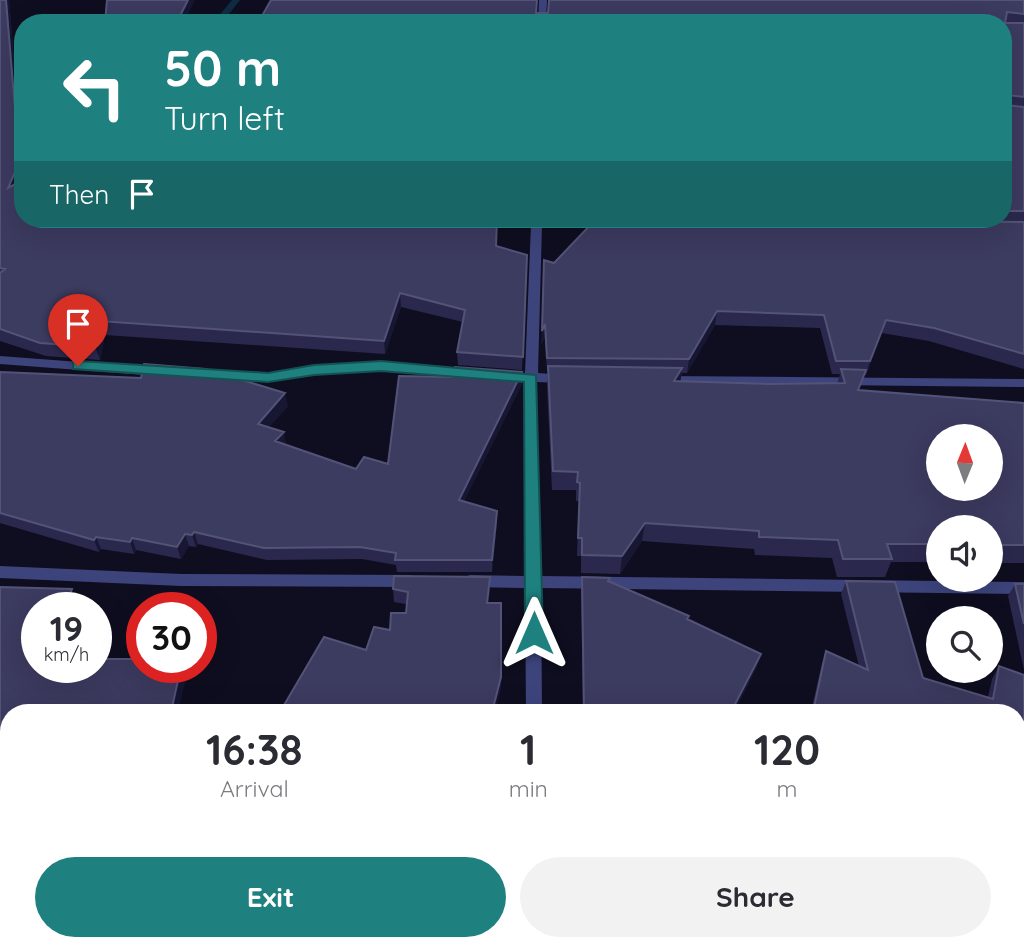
<!DOCTYPE html>
<html lang="en">
<head>
<meta charset="utf-8">
<style>
	:root { --surface:#fff; --page:#f2f2f3; --text:#2b2b33; --muted:#7c7c81; --accent:#1e807f }
	body { margin:0; font-family:Quicksand,sans-serif; background:var(--page); color:var(--text); height:100vh; display:flex; flex-direction:column; font-size:26px; white-space:nowrap }
	* { box-sizing:border-box; margin:0 }
	p { font-size:23px; color:var(--muted) }
	.icon { flex:none; width:38px; height:38px; fill:none; stroke:currentColor; stroke-width:2; stroke-linecap:round; stroke-linejoin:round }
	.map { position:relative; flex:1; overflow:hidden }
	.details { position:absolute; left:0px; top:704px; width:1026px; height:247px; display:flex; flex-direction:column; background:var(--surface); border-radius:28px 28px 0 0; box-shadow:0 7px 28px #0002 }
	.details>* { flex:none }
	.top-card { position:absolute; left:14px; top:14px; width:998px; height:214px; border-radius:28px; box-shadow:0 7px 28px #0002; background:#1e807f; color:#fff; overflow:hidden }
	.needle { width:46px; rotate:1deg }
	.fabs { position:absolute; left:926px; top:424px; display:grid; gap:14px }
	.fabs a { display:grid; place-items:center; width:77px; height:77px; border-radius:50%; background:var(--surface); box-shadow:0 7px 28px #0002; font-size:35px }
	.speed { position:absolute; left:21px; top:592px; display:flex; gap:14px; font-size:35px; font-weight:700; text-align:center }
	.speed>* { display:grid; place-content:center; width:91px; height:91px; border-radius:50%; background:var(--surface); box-shadow:0 7px 28px #0002; line-height:1 }
	.speed small { font-size:18px; font-weight:400 }
	.speed .limit { border:10px solid #d22; background:#fff; color:#111 }
	.pin { position:absolute; display:grid; place-items:center; width:60px; height:60px; color:#fff; margin:-72px -30px; border-radius:50% 50% 50% 0; rotate:-45deg; box-shadow:0 0 7px #0007 }
	.pin .icon { rotate:45deg }
	.me { position:absolute; width:77px; margin:-38px; rotate:0deg; stroke-linejoin:round; filter:drop-shadow(0 0 5px #0008) }
	.turn { display:flex; align-items:center; gap:24px; height:147px; padding:0 35px; font-size:32px }
	.turn .icon { width:91px; height:91px; stroke-width:2.5 }
	.turn b { display:block; font-size:49px; line-height:60px }
	.then { display:flex; align-items:center; height:66px; padding:0 35px; background:#0003; gap:14px; font-size:26px }
	.eta { display:flex; justify-content:space-evenly; align-items:center; height:119px; text-align:center }
	.eta b { font-size:42px; font-weight:700; line-height:49px }
	.button { display:flex; gap:14px; margin-top:auto; padding:14px 35px }
	.button a { flex:1; height:80px; border-radius:42px; background:var(--accent); color:#fff; font-size:28px; font-weight:700; line-height:80px; text-align:center }
	.button a+a { background:var(--page); color:var(--text) }
	.map>svg:first-child { display:block }
	.lines { fill:none; stroke-linecap:round; stroke-linejoin:round }
	.stream { fill:#102c42; fill-rule:evenodd }
	.street { fill:#3d447c; fill-rule:evenodd }
	.wall { fill:#2a294d; fill-rule:evenodd }
	.shaded-wall { fill:#171633 }
	.building { fill:#3c3b60; stroke:#535378; stroke-width:2; fill-rule:evenodd }
	.route { fill:#1e807f; stroke:#145353; stroke-width:2 }
</style>
</head>
<body>
<div class="map">
<svg width="1024" height="950" viewBox="0 0 1024 950">
	<rect width="100%" height="100%" fill="#0f0e20"/>
	<g class="lines">
		<!-- stream -->
		<path class="stream" d="M232,0h8l-18,23h-9z"/>
		<!-- street -->
		<path class="street" d="M539,0h8l-1,23h-8z
			M475,219h135l6,3 -6,3h-68l-4,148 26,2 6,4 -6,4 -27,-1 3,194 484,6v12l-483,-6 1,124h-16l-1,-124 -55,-1 -5,-2 -3,-4 3,-4 5,-2 55,1v-195l-21,-1 -6,-4 6,-4 21,1 6,-148 -52,-1 -4,-1z
			M0,356l159,12 6,4 -6,4 -159,-12z
			M381,362l92,7 6,4 -6,4 -92,-7 -67,4 -46,8 -54,-2 -6,-4 6,-4 54,2 46,-8z
			M661,376l363,3v8l-368,-4 -1,-3 1,-3z
			M0,566l181,8 230,1 5,2 3,4 -3,4 -5,2 -230,-1 -181,-8z
			M1017,865l7,1v18l-7,-1z
			M0,876h9v18h-9z
			M523,942h20v8h-20z"/>
	</g>
	<!-- wall -->
	<path class="wall" d="M0,0h9l9,109h5v69l-1,3 1,38 474,27 30,9 -5,115 -64,-5 -1,-13 6,-30 -62,-15 -16,47 -280,-19 -5,25 -54,-4 -46,-15z
		M1024,0v369l-95,-28 -47,-8 -16,42h-2l-5,15 165,13v160h-34v-36h-52v35h-47l-6,15h-48l-5,-19 -77,-3 -1,-6 -112,-8 -22,33 -39,-1v-17h-4l2,-55h-3v-11h-24l-5,-105 1,-14h-1l-2,-34 -4,8 13,-82 42,-44h407v-196l-466,-10zM715,325l105,3 12,46h8l-3,10h-67l-90,-3 2,-8h5z
		M0,372l288,34 -19,21 15,5 1,13 71,24 32,-5 134,-80 -58,117 33,22 -5,49h-95l-1,-7 -34,-6 -95,1 -69,-16 -2,3 -7,-1 -8,13 -45,-9 -2,4 -33,-5 -2,3 -99,-29z
		M582,577l28,5 78,38 69,46 -23,46h-151l-2,-122z
		M846,581l77,97 65,19 4,-18 7,-13 25,9v179h-7v-142h-206l11,-49 4,-12 33,15 -18,-72z
		M1015,584h9v86l-16,-74z
		M0,587l78,15 -69,110v127h-9z
		M393,589l97,1 -2,13 13,86 -135,-39 24,-20 16,-17v-9l-12,-2z
		M555,942h234l-3,8h-208l-23,-1z
		M792,942h157l3,8h-161l-1,-5z"/>
	<!-- shaded-wall -->
	<path class="shaded-wall" d="M6,0h3l10,121 -4,-12z
		M188,0h7l-11,23h-7z
		M23,154v24l-10,24 -5,-14z
		M400,293l1,14 -16,47 -1,-13z
		M717,311l-2,14 -28,48 2,-14z
		M886,320l-4,13 -16,42 4,-14z
		M100,321l5,14 -5,25 -5,-13z
		M545,324v13l-4,8 1,-14z
		M682,368l-2,18 -6,-5z
		M522,372v12l-63,128v-12z
		M285,393l3,13 -27,30 -3,-12z
		M284,432l2,12 -8,9 -3,-12z
		M497,511v12l-5,49v-12z
		M645,523l-3,18 -22,33 2,-18z
		M194,532l4,12 -2,3 -4,-12z
		M185,534l4,12 -8,13 -4,-12z
		M96,537l5,12 -2,3 -5,-12z
		M132,538l4,12 -2,4 -4,-12z
		M490,577v13l-3,26v-13z
		M72,589l6,13 -2,5h-11z
		M501,616v73l-6,23h-3z
		M761,654l-4,12 -23,46h-3z
		M181,667h8l-11,45h-7z
		M175,942h7l4,6 -1,2h-15z"/>
	<!-- building -->
	<path class="building" d="M0,0h6l9,109h8v45l-15,34 15,-8v39h474l-1,27 31,9 -4,102 -66,-5 8,-42 -65,-17 -16,48 -284,-20 -5,26 -55,-4 -40,-14v-56l5,-4 -5,-1z
		M107,0h81l-11,22 -72,1z
		M271,0h266l-1,13h12l1,-13h475v14l-17,-2 -2,11h19v74l-17,-2 -2,10 19,2v104h-21v-188h-745z
		M596,219h232l196,3v132l-90,-26 -48,-8 -16,41h-34l-12,-46 -107,-4 -28,48 -142,-1 -2,-34 -3,7 2,-71 10,3z
		M144,364l62,5 79,24 -27,31 26,8 -9,9 81,28 8,-12 24,7 11,-88 54,1 2,-10 67,5 -63,128 38,11 -5,49h-97l1,-7 -36,-6 -96,1 -70,-16 -2,3 -7,-1 -8,13 -45,-9 -2,4 -34,-5 -2,3 -94,-27v-141l141,6z
		M548,366l134,2 -8,13 96,3 75,-1 -4,-14 25,1 -8,20 166,13v142h-34v-18h-52v17h-51l5,15h-49l-5,-19 -79,-3v-6l-114,-8 -23,33 -40,-1v-17h-4l2,-55 -3,-1 1,-10 -25,-1zM938,436h52v52h-52z
		M394,576l96,1 -3,26h14v74l-9,35h-212l44,-75 42,13 8,-23 16,3 1,-17h15l2,-21 -15,-3z
		M582,577l28,1 -2,3 81,35 -2,3 74,35 -30,58h-147z
		M846,581l49,1 28,96 70,21 6,-33 25,9v167h-7v-130h-204l13,-61 42,19z
		M1015,584h9v40z
		M0,587l72,2 -7,18h-28v60h59v-8h46v8h39l-10,45h-162v117l-9,-1z
		M0,899l9,3v40h68l16,7 5,-7h77l-5,8h-170z
		M265,942h87l23,8h-114z
		M385,942h77v8h-77z
		M608,942h181l-3,8h-114l2,-5z
		M800,942h149l3,8h-151z"/>
	<!-- route -->
	<path class="route" d="M78,361l190,12 46,-8 67,-4 155,14 7,258 -3,6h-12l-3,-6 -1,-251 -143,-11 -67,4 -46,7 -195,-13v-7z"/>
</svg>
<div class="fabs">
<a><svg class="needle" viewBox="-14 -14 28 28"><path d="M0-13l5 13h-10z" fill="#e53935"/><path d="M0 13l5-13h-10z" fill="#7c7c81"/></svg></a>
<a><svg class="icon" aria-label="sound" viewBox="0 0 24 24"><path d="M4 9h4l5-4v14l-5-4H4zM17 9q2 3 0 6"/></svg></a>
<a><svg class="icon" aria-label="search" viewBox="0 0 24 24"><circle cx="10" cy="10" r="6"/><path d="M15 15l6 6"/></svg></a>
</div>
<div class="speed"><div>19<small>km/h</small></div><div class="limit">30</div></div>
<div class="pin" style="left:78px;top:366px;background:#d93025"><svg class="icon" aria-label="arrive" viewBox="0 0 24 24"><path d="M6 21V4h12l-3 4 3 4H6"/></svg></div>
<svg class="me" style="left:534px;top:633px" viewBox="-20 -20 40 40"><path d="M0-17L14 15 0 8-14 15z" fill="#1e807f" stroke="#fff" stroke-width="4"/></svg>
<div class="top-card">
<div class="turn"><svg class="icon" aria-label="left" viewBox="0 0 24 24"><path d="M17 20v-9H6M10 6l-5 5 5 5"/></svg><div><b>50 m</b>Turn left</div></div>
<div class="then">Then<svg class="icon" aria-label="arrive" viewBox="0 0 24 24"><path d="M6 21V4h12l-3 4 3 4H6"/></svg></div>
</div>
<section class="details">
<div class="eta">
<div><b>16:38</b><p>Arrival</p></div>
<div><b>1</b><p>min</p></div>
<div><b>120</b><p>m</p></div>
</div>
<div class="button"><a>Exit</a><a>Share</a></div>
</section>
</div>
</body>
</html>
